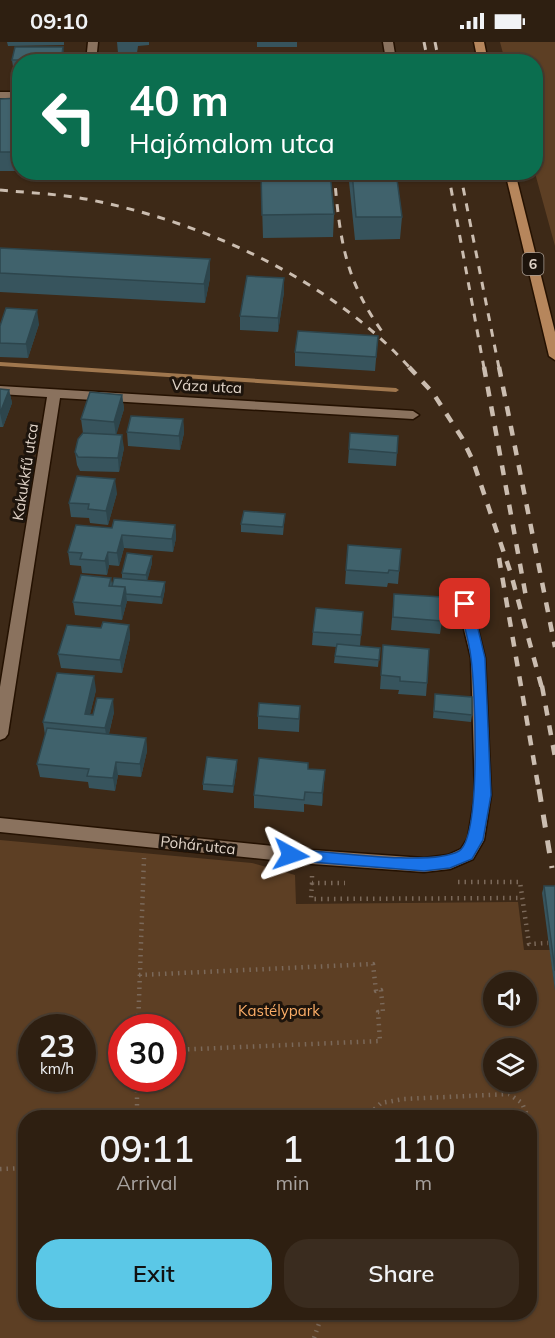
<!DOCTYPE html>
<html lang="en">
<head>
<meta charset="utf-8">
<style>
	:root { --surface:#2e1f11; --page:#3a2c1f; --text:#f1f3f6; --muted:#a7a29f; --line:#493d31; --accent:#5bc8e7 }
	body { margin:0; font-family:Mulish,sans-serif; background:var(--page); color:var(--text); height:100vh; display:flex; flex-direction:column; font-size:22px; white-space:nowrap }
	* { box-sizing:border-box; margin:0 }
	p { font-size:20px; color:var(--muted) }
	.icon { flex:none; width:33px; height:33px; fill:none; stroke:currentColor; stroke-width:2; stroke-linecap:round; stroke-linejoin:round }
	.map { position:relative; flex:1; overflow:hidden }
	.details { position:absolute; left:18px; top:1068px; width:519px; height:210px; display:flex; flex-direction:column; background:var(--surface); border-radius:24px; box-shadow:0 2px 4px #0004,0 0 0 2px var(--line) }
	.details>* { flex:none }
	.banner { position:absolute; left:12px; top:12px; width:531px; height:126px; border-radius:24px; box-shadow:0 2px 4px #0004,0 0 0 2px var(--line); background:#0b6e4f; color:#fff; overflow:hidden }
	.tools { position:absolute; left:483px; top:930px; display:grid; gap:12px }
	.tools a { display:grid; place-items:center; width:54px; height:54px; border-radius:50%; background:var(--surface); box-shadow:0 2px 4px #0004,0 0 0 2px var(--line); font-size:30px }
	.speed { position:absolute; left:18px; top:972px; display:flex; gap:12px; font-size:30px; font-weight:700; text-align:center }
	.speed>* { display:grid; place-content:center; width:78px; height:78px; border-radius:50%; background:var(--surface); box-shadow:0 2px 4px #0004,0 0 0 2px var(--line); line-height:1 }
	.speed small { font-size:15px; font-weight:400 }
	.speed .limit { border:9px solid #d22; background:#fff; color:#111 }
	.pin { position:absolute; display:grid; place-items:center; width:51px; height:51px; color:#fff; margin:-26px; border-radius:12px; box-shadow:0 3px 9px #0006 }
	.me { position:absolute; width:66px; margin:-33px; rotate:95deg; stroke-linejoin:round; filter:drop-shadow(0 0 4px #0008) }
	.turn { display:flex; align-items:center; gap:21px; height:126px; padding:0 18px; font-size:27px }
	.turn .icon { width:78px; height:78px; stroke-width:2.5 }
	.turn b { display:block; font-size:42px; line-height:51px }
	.eta { display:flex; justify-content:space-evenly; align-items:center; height:102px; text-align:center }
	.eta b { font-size:36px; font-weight:600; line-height:42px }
	.cta { display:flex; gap:12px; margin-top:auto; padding:12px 18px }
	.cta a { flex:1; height:69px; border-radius:24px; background:var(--accent); color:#111; font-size:24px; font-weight:600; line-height:69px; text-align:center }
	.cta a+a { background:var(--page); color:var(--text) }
	.status { display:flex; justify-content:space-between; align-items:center; height:42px; padding:0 30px; background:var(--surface); direction:ltr }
	.status svg { height:16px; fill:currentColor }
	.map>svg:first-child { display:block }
	.green { fill:#5d3f24; fill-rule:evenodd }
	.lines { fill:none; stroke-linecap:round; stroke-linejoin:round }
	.stream { fill:#a0774e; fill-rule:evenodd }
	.minor-casing { stroke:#241101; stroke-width:3 }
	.primary-casing { stroke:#241101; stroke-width:3 }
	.path { stroke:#7b695a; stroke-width:4.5; stroke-dasharray:1.5 5; stroke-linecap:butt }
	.minor { fill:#8a725e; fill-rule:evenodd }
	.primary { fill:#b6865c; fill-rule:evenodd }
	.rail-far2 { stroke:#cbbdb0; stroke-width:3; stroke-dasharray:8 8; stroke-linecap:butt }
	.rail-far1 { stroke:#cbbdb0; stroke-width:4.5; stroke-dasharray:10 10; stroke-linecap:butt }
	.rail { stroke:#cbbdb0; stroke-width:5; stroke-dasharray:13 13; stroke-linecap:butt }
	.wall { fill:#37545d }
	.shaded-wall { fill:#2d454c }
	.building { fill:#40626c; stroke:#2d454c; stroke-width:1.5 }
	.route { fill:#1a73e8; stroke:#114b97; stroke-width:1.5 }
	.labels { text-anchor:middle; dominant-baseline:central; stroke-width:6; stroke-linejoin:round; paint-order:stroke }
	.shield { fill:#1d140c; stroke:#a79b90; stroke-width:1.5 }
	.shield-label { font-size:14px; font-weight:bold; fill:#e2d5c9 }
	.street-label { font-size:15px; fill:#e2d5c9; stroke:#1d140c }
	.park-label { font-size:15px; fill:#fbad67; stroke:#1d140c }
</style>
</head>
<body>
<div class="status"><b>09:10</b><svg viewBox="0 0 49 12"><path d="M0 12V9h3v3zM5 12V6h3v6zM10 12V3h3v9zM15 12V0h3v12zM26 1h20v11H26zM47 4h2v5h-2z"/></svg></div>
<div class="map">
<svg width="555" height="1296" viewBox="0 0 555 1296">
	<rect width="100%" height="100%" fill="#3d2917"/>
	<!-- green -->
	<path class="green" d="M500,0h55v204l-20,-73 1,-111 -31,-1z
		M0,798l252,23 43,12 1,29 222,-2 6,48h26l5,40v348h-555zM494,940h32v34h-32zM32,986h50v50h-50zM122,986h50v50h-50zM494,1006h32v34h-32zM26,1076h504v194h-504z"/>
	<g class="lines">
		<!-- stream -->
		<path class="stream" d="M0,320l396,26 3,2 -3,2 -396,-26z"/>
		<defs>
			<path id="minor" d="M88,0h10l-2,20h-10z
				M383,0h10l2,12 -5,8h-9l4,-8z
				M0,50h20v6h-20z
				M0,344l413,25 6,4 -6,4 -353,-21 -52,336 -3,4 -5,2v-53l47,-290 -47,-3z
				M465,558l7,5 13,53 6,137 -7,45 -11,19 -23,10 -26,3 -112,-8 -312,-32v-14l312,32 112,8 24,-3 13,-6 7,-11 7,-43 -4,-137 -13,-53z"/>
			<path id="primary" d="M474,0h10l4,20h-10z
				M505,130h10l40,160v28l-6,-4z"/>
		</defs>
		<!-- minor casing -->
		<use href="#minor" class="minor-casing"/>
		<!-- primary casing -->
		<use href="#primary" class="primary-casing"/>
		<!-- path -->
		<path class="path" d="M312,834v7h33
			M458,840h62l9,62 19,-1
			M312,841l-1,16 211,-1
			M139,933l234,-11 3,27 5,-1 2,22h-5l2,29 -208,9
			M138,986l6,-170
			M137,1036v40
			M365,1076l16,-15 23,-4 105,-5 13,9 6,15
			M530,1083l4,22 -4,11
			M0,1127l26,-1
			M314,1296l9,-26"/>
		<!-- minor -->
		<use href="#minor" class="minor"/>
		<!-- primary -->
		<use href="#primary" class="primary"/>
		<!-- rail-far2 -->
		<path class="rail-far2" d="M424,0l4,20
			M435,0l4,20
			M334,130c6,68 10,108 52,165
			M448,130l36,196
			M460,130l39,196
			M0,148c30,3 61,4 91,10 115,23 240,80 319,168"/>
		<!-- rail-far1 -->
		<path class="rail-far1" d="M409,325l24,26 29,45 11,23 38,113 32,118
			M484,325l42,230
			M499,325l56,280
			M499,516l40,233
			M542,644l13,71"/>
		<!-- rail -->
		<path class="rail" d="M539,747l13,79"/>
	</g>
	<!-- wall -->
	<path class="wall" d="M7,0h57v3l-56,1z
		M117,0h32v3l-11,1 -1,7h-19z
		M257,0h40v5h-40z
		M12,18h53l-1,2h-44v11l-6,1z
		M20,56v73h-20v-72z
		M261,130l73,42 -1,23 -70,1z
		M348,130h48l6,45 -2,22 -45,1z
		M0,206l210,30 -5,25 -205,-11z
		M284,250l-6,40 -38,-2v-14z
		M39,282l-11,34 -28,-1v-31z
		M378,294l-3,35 -80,-5v-14z
		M0,347l9,1 3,13 -9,24h-3z
		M122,353l2,14 -8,25 8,14 -5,24 -39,-1 -3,-6 -2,-13 8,-19 -2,-14z
		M183,377l1,14 -4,17 -52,-4 -1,-14z
		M398,394l-2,30 -48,-3 1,-14z
		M117,451l-9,32 -18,-2 -1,-5 -18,-1 -2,-14z
		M285,472l-2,21 -42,-3v-8z
		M175,483l1,13 -3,14 -49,-4 -5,18 -10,-1 -2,10 -25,-2 -1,-7 -11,-1 -2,-13 44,-24z
		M401,507l-3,35 -10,-1 -1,4 -42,-3 1,-14z
		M152,521l-5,17 18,2v7l-3,15 -35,-3 -5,19 -47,-5 -2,-13 38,-24 1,6 10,-6v-5z
		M394,552l48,27 -2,13 -49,-4z
		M363,570l-3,34 20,2 -2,19 -44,-4 2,-16 -24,-2 1,-13z
		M129,583l1,13 -8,35 -61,-5 -3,-14 43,-26z
		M383,603l44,38 -1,13 -28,-2 1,-4 -19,-1z
		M96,648l-6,24 24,-2 -5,22 37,4 1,13 -6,26 -23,-2 -3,16 -26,-3 -1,-6 -48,-5 -3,-13 8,-29 -2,-13z
		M435,652l37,21 -1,7 -38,-4z
		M300,664l-1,26 -41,-3v-13z
		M237,725l-4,26 -30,-3v-6z
		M308,727l17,1 -3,36 -18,-2v8l-50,-4v-13z
		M544,844h11v105l-13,-98z"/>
	<!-- shaded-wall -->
	<path class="shaded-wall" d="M63,5l2,13 -1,2h-3z
		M210,217v19l-5,25 -1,-19z
		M284,236v14l-6,40v-14z
		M37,268l2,14 -11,34 -2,-14z
		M9,348l3,13 -9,24 -3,-14z
		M122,353l2,14 -8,27 -2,-14z
		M183,377l1,14 -4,17 -1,-14z
		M122,393l2,13 -5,24 -1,-14z
		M115,437l2,14 -9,32 -2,-14z
		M175,483l1,13 -3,14 -1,-13z
		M122,493l2,13 -5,18 -2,-13z
		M108,510l1,13 -2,10 -2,-14z
		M152,514v7l-5,19 -1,-7z
		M165,540v7l-3,15 -1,-7z
		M125,545l2,14 -5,19 -1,-14z
		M129,583l1,13 -8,35 -2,-13z
		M94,634l2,14 -9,37 -2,-13z
		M113,657l1,13 -7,29 -2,-13z
		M146,696l1,13 -6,26 -1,-13z
		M237,718v7l-4,26v-7z
		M116,720l2,13 -3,16 -2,-13z
		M325,728l-1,13 -2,23v-13z"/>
	<!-- building -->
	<path class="building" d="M15,5h48l-2,13h-49z
		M235,13l3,7h-94v-6z
		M20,56v54h-20v-53z
		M261,130h69l4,42 -72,1z
		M352,130h44l6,45h-46z
		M0,206l210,11 -6,25 -204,-11z
		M247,234l37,2 -6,40 -38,-2z
		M6,266l31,2 -11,34 -26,-1v-17z
		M298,289l80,5 -2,21 -81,-5z
		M0,347l9,1 -9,23z
		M90,350l32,3 -8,27 -33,-3z
		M131,374l52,3 -4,17 -52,-4z
		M83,391l39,2 -4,23 -40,-1 -3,-5 3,-13z
		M350,391l48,3 -1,17 -48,-4z
		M77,434l38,3 -9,32 -18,-2 1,-5 -20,-1z
		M244,469l41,3 -2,13 -42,-3z
		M114,478l61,5 -3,14 -50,-4 -5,18 -9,-1 -3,9 -25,-2 2,-6 -14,-1 8,-27 36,3z
		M348,503l53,4 -2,22 -10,-1 -1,3 -42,-3z
		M127,511l25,3 -6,19 -24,-2z
		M81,533l30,3 -2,8 16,1 -4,19 -48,-4z
		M114,536l51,4 -4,15 -35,-3 -1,-7 -13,-1z
		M394,552l48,3v24l-49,-4z
		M316,566l47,4 -2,23 -48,-3z
		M103,580l26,3 -9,35 -62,-6 9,-29 34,3z
		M337,602l43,4 -1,12 -44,-4z
		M383,603l46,4 -2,34 -27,-2v-4l-19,-2z
		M57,631l37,3 -9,38 8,1 4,-17 16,1 -8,29 -62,-6z
		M435,652l37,3v18l-38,-4z
		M259,661l41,3 -1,13 -41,-3z
		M47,686l99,10 -6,26 -24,-2 -3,16 -26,-2 2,-7 -52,-5z
		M207,715l30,3 -4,26 -30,-2z
		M259,716l49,5v6l17,1 -3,23 -17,-1 -1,8 -50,-5z
		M544,844h11v85z"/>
	<!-- route -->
	<path class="route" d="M465,558l7,4 13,54 6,137 -8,45 -11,19 -22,9 -26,3 -138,-11 -2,-5 2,-4 5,-2c36,2 140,18 168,2 23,-14 16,-164 12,-193 -2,-18 -8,-36 -12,-54z"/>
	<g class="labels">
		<!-- shield labels -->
		<rect class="shield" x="522.5" y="211" width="21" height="22" rx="4.5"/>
		<g class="shield-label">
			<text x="533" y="222">6</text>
		</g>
		<!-- street labels -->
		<g class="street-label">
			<text transform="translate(207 344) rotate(3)">Váza utca</text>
			<text transform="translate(25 430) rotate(-81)">Kakukkfű utca</text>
			<text transform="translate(198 803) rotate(6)">Pohár utca</text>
		</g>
		<!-- park labels -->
		<g class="park-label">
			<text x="279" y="968">Kastélypark</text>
		</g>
	</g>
</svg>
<div class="tools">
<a><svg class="icon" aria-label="sound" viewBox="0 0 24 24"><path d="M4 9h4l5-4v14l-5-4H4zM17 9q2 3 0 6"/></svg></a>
<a><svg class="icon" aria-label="layers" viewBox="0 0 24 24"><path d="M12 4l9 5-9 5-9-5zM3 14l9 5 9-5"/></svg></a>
</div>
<div class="speed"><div>23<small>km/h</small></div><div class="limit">30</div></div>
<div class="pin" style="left:465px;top:562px;background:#d93025"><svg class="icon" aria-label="arrive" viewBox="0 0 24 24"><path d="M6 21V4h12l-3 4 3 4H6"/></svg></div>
<svg class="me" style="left:291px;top:813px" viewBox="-20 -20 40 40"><path d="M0-17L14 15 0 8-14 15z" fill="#1a73e8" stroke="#fff" stroke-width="4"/></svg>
<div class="banner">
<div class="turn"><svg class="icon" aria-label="left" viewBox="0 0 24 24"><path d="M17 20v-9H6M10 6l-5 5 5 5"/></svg><div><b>40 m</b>Hajómalom utca</div></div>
</div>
<section class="details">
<div class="eta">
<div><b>09:11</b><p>Arrival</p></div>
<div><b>1</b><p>min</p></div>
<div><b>110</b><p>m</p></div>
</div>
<div class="cta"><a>Exit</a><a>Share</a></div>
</section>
</div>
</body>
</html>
